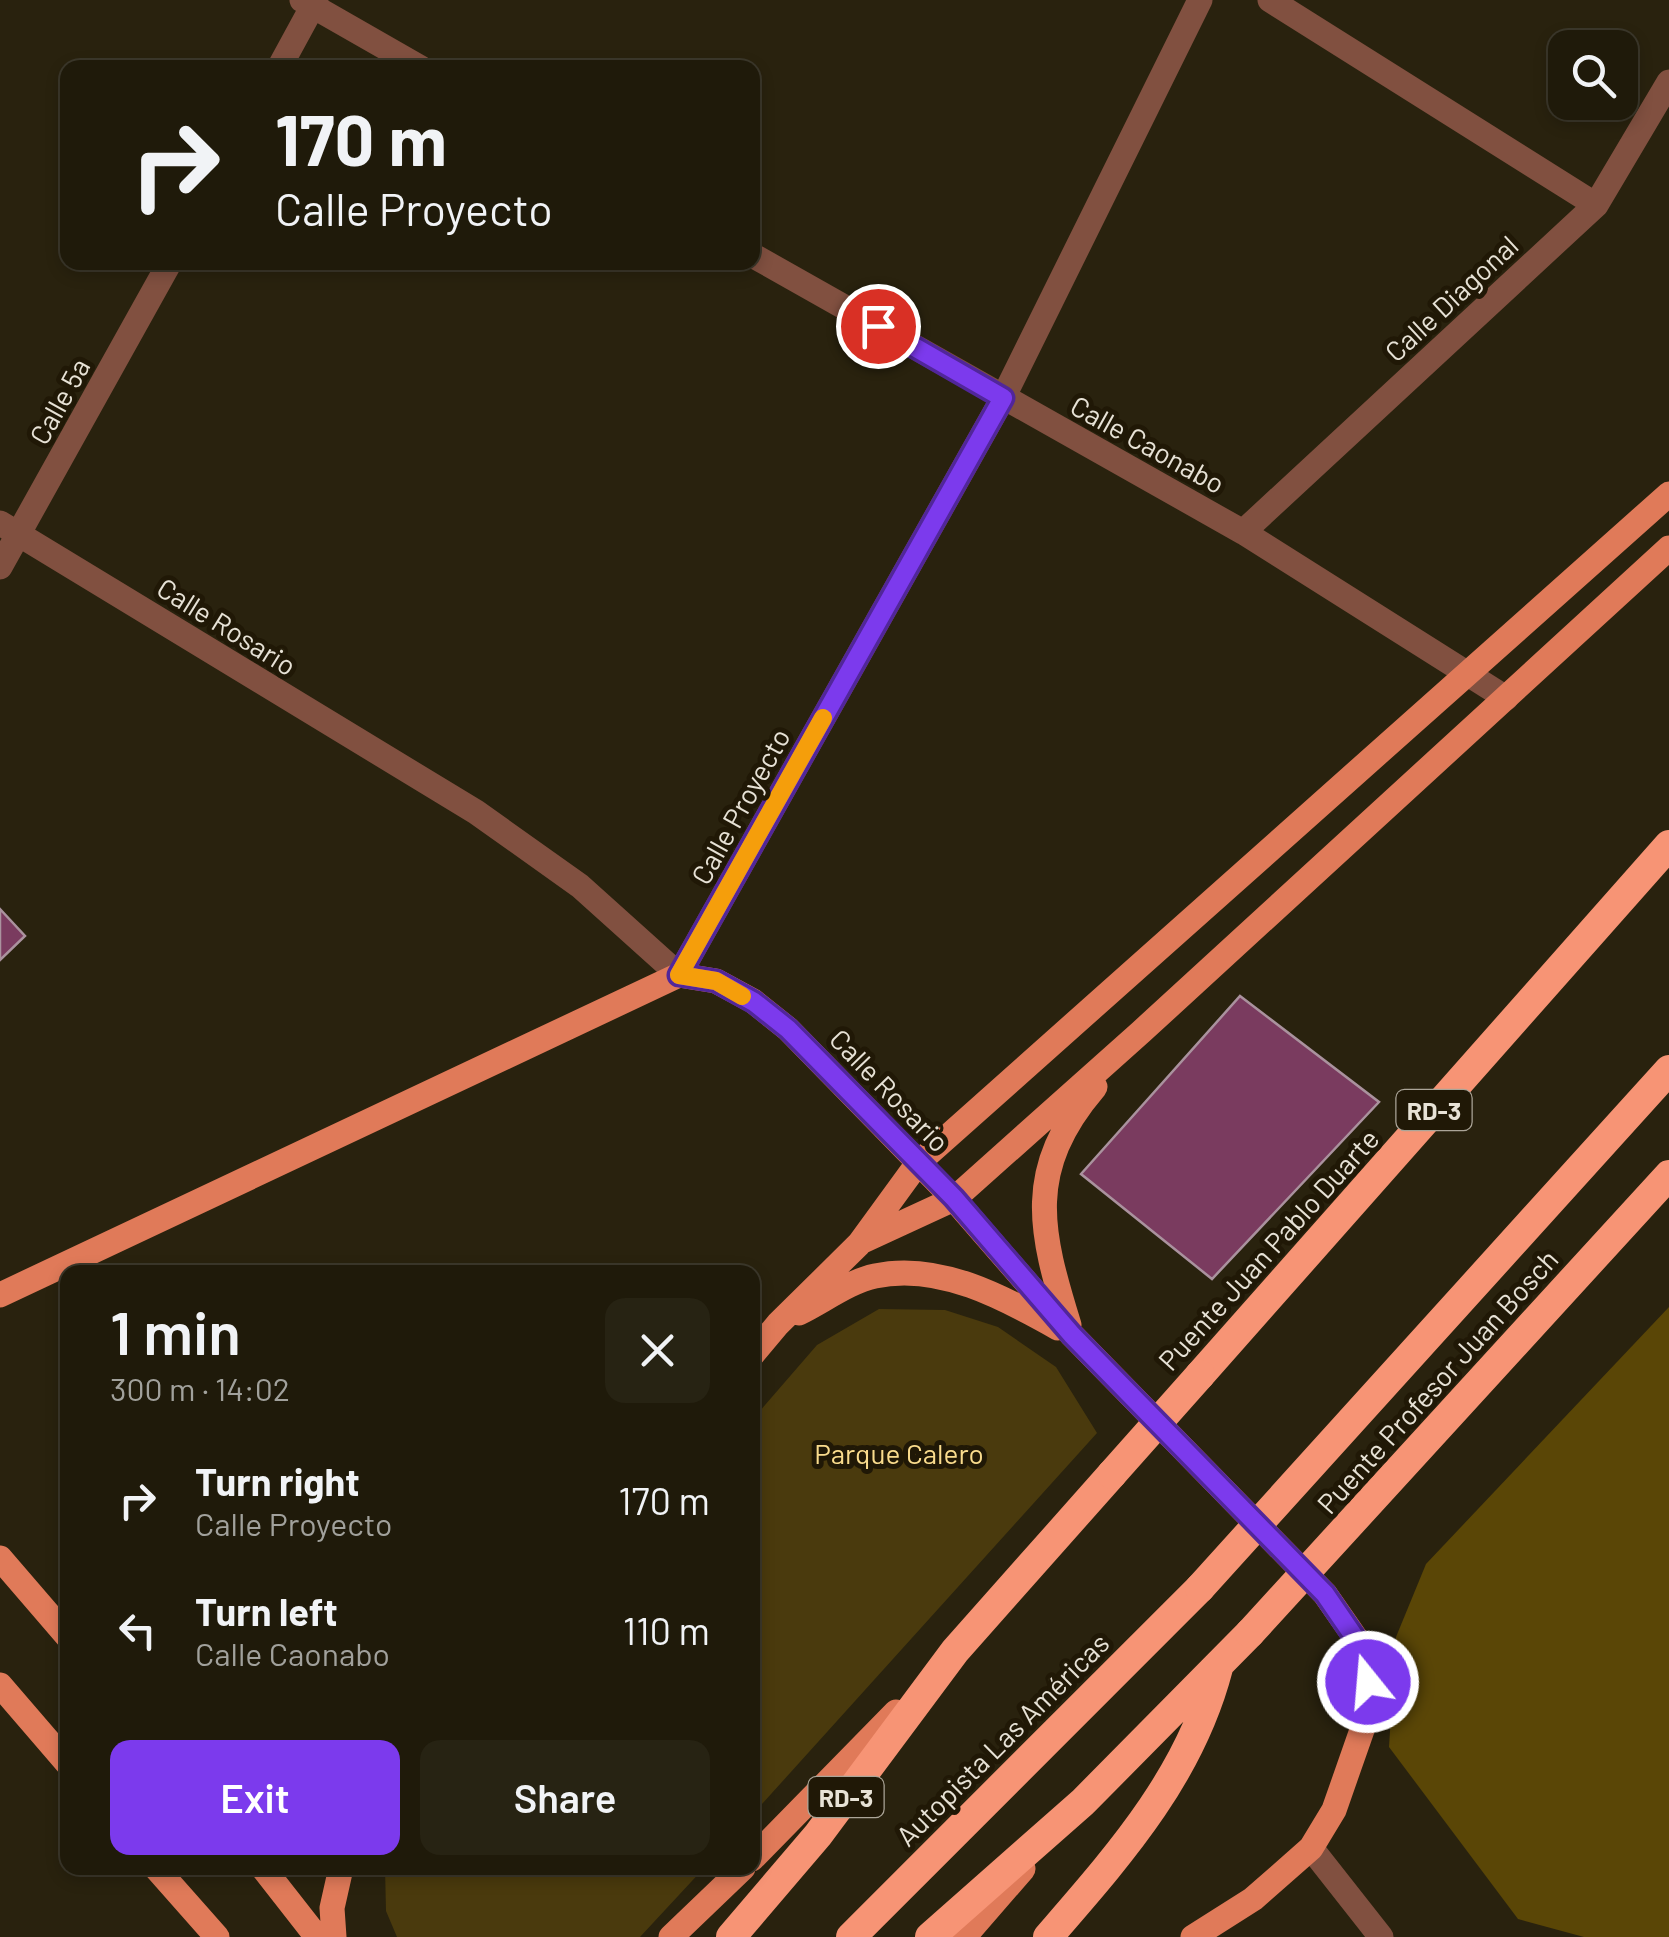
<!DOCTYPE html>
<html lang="en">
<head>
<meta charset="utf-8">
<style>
	:root { --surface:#1f1a0a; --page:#272313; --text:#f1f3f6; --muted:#a1a19c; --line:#3c382b; --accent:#7c3aed }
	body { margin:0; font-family:Barlow,sans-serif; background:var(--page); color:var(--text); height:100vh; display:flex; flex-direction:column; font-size:38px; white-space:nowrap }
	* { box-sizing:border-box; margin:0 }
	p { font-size:32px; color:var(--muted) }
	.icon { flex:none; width:55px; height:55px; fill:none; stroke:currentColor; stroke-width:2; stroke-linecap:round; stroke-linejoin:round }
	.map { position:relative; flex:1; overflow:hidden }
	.drawer { position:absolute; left:60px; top:1265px; width:700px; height:610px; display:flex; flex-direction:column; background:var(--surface); border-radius:20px; box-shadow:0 5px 15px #0003,0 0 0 2px var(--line) }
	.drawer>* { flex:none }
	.hud { position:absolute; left:60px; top:60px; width:700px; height:210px; border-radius:20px; box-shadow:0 5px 15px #0003,0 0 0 2px var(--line); background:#1f1a0a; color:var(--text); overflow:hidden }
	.fabs { position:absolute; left:1548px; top:30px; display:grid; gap:20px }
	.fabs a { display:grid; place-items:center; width:90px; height:90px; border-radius:20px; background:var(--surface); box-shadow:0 5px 15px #0003,0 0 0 2px var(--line); font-size:50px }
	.pin { position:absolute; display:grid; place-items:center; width:85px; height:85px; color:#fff; margin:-42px; border:5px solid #fff; border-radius:50%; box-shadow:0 2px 10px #0007 }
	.me { position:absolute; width:110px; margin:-55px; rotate:343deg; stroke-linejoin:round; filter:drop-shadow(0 0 8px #0008) }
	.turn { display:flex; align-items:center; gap:35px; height:210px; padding:0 50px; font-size:45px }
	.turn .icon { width:130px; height:130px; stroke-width:2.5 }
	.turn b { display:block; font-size:70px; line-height:85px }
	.round { display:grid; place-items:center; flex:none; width:105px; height:105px; border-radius:20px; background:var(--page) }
	.summary { display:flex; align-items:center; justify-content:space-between; height:170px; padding:0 50px }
	h1 { font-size:60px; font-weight:600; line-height:75px }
	.button { display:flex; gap:20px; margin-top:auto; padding:20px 50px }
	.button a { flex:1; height:115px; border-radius:20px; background:var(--accent); color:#fff; font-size:40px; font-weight:600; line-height:115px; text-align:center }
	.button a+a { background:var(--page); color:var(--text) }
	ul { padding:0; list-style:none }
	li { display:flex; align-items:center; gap:30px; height:130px; padding:0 50px }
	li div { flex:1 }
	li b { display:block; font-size:38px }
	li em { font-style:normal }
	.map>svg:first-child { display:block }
	.green { fill:#4a3a0d }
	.forest { fill:#5a4606 }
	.building { fill:#7a3b5f; stroke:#aa929e; stroke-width:2.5 }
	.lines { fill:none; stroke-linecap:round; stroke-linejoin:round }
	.minor { stroke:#815040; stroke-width:25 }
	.major { stroke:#e07a59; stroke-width:25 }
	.highway { stroke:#f79475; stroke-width:30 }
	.highway-bridge { stroke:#f79475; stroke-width:30 }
	.route-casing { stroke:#51269a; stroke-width:25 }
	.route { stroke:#7c3aed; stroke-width:18 }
	.slow { stroke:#f59e0b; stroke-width:18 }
	.labels { text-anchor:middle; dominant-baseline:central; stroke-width:10; stroke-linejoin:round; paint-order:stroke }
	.shield { fill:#201806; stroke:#aba598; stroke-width:2.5 }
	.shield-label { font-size:25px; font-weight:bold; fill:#e7e2d6 }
	.street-label { font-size:28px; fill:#e7e2d6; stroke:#201806 }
	.park-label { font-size:28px; fill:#fadc8d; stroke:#201806 }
</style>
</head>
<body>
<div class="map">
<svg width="1669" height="1937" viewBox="0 0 1669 1937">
	<rect width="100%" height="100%" fill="#29220e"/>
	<!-- green -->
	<path class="green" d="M879,1309l66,1 53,17 58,40 41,66 -344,381v-395l64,-74z
		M385,1868h319l-64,69h-243l-11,-26z"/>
	<!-- forest -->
	<path class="forest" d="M1669,1307v630h-85l-66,-18 -129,-172 7,-110 30,-73z"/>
	<!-- building -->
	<path class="building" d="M0,909l25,27 -25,24z
		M1240,996l139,106 -167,177 -131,-105z"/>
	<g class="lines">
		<!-- minor -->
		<path class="minor" d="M302,0l119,68
			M1270,0l326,205
			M279,68l37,-68
			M752,255l491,277 263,166
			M0,523l476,289 104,74 99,89 324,-577 197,-398
			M1243,532l353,-327 73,-123
			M0,567l170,-305
			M1311,1848l70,89"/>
		<!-- major -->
		<path class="major" d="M863,1241l91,-42 187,-167 528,-484
			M0,1295l679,-320 37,6 37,20 35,28 166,170 118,136 253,259 41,59 3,57 -35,100 -23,38 -58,51 -60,38
			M799,1313c23,-11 51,-32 76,-37 64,-14 130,22 183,52
			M1069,1325c-29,-94 -45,-155 26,-238
			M752,1355l26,-31 81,-80 59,-81 751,-669
			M0,1558l68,79
			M0,1685l68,79
			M752,1859l144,-147
			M156,1868l61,69
			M263,1868l54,69
			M334,1937l-2,-29 9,-40
			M671,1937l72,-69
			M964,1937l59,-68"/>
		<!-- highway -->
		<path class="highway" d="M1200,1375l469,-530
			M731,1937l87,-102 137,-184 157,-177
			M851,1937l349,-349
			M930,1937l153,-135 167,-169
			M1048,1937c71,-82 142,-161 170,-269"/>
		<!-- highway-bridge -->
		<path class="highway-bridge" d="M1112,1474l88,-99
			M1200,1588l469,-518
			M1250,1633l419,-458"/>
	</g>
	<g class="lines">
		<defs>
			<path id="route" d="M878,326l125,72 -324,577 37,6 38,21 34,27 166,169 118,137 253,259 41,60 2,28"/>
		</defs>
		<!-- route casing -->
		<use href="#route" class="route-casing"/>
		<!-- route -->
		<use href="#route" class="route"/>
		<!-- slow -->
		<path class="slow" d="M742,996l-26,-15 -37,-6 144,-257"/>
	</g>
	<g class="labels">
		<!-- shield labels -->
		<g class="shield">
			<rect x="1396.5" y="1090" width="75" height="40" rx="8"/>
			<rect x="808.5" y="1777" width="75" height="40" rx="8"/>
		</g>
		<g class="shield-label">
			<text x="1434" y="1110">RD-3</text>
			<text x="846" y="1797">RD-3</text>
		</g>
		<!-- street labels -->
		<g class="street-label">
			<text transform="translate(1451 298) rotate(-43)">Calle Diagonal</text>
			<text transform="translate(59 401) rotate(-61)">Calle 5a</text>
			<text transform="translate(1148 444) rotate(29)">Calle Caonabo</text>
			<text transform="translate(227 626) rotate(32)">Calle Rosario</text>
			<text transform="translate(740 806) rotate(-61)">Calle Proyecto</text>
			<text transform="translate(890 1090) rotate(46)">Calle Rosario</text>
			<text transform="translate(1268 1249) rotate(-48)">Puente Juan Pablo Duarte</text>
			<text transform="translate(1437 1381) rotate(-48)">Puente Profesor Juan Bosch</text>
			<text transform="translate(1002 1739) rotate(-45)">Autopista Las Américas</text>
		</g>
		<!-- park labels -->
		<g class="park-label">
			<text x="899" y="1453">Parque Calero</text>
		</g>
	</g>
</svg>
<div class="fabs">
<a><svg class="icon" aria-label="search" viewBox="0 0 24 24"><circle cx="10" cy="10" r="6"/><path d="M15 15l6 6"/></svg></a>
</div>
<div class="pin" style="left:878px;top:326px;background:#d93025"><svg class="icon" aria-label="arrive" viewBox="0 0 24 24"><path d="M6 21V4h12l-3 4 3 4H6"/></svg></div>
<svg class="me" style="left:1368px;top:1682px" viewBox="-20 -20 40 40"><circle r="17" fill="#7c3aed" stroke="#fff" stroke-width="3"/><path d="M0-11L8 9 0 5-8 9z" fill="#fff"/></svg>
<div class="hud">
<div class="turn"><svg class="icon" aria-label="right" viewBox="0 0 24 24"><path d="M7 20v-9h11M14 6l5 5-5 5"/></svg><div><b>170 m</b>Calle Proyecto</div></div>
</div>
<section class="drawer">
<div class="summary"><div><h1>1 min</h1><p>300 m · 14:02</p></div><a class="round"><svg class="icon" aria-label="close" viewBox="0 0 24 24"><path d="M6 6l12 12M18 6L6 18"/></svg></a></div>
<ul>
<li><svg class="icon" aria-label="right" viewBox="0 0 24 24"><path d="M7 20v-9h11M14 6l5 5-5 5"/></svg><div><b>Turn right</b><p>Calle Proyecto</p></div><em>170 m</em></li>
<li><svg class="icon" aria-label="left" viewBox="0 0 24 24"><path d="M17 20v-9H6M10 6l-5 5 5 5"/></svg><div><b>Turn left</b><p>Calle Caonabo</p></div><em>110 m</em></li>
</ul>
<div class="button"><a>Exit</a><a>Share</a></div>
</section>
</div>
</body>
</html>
